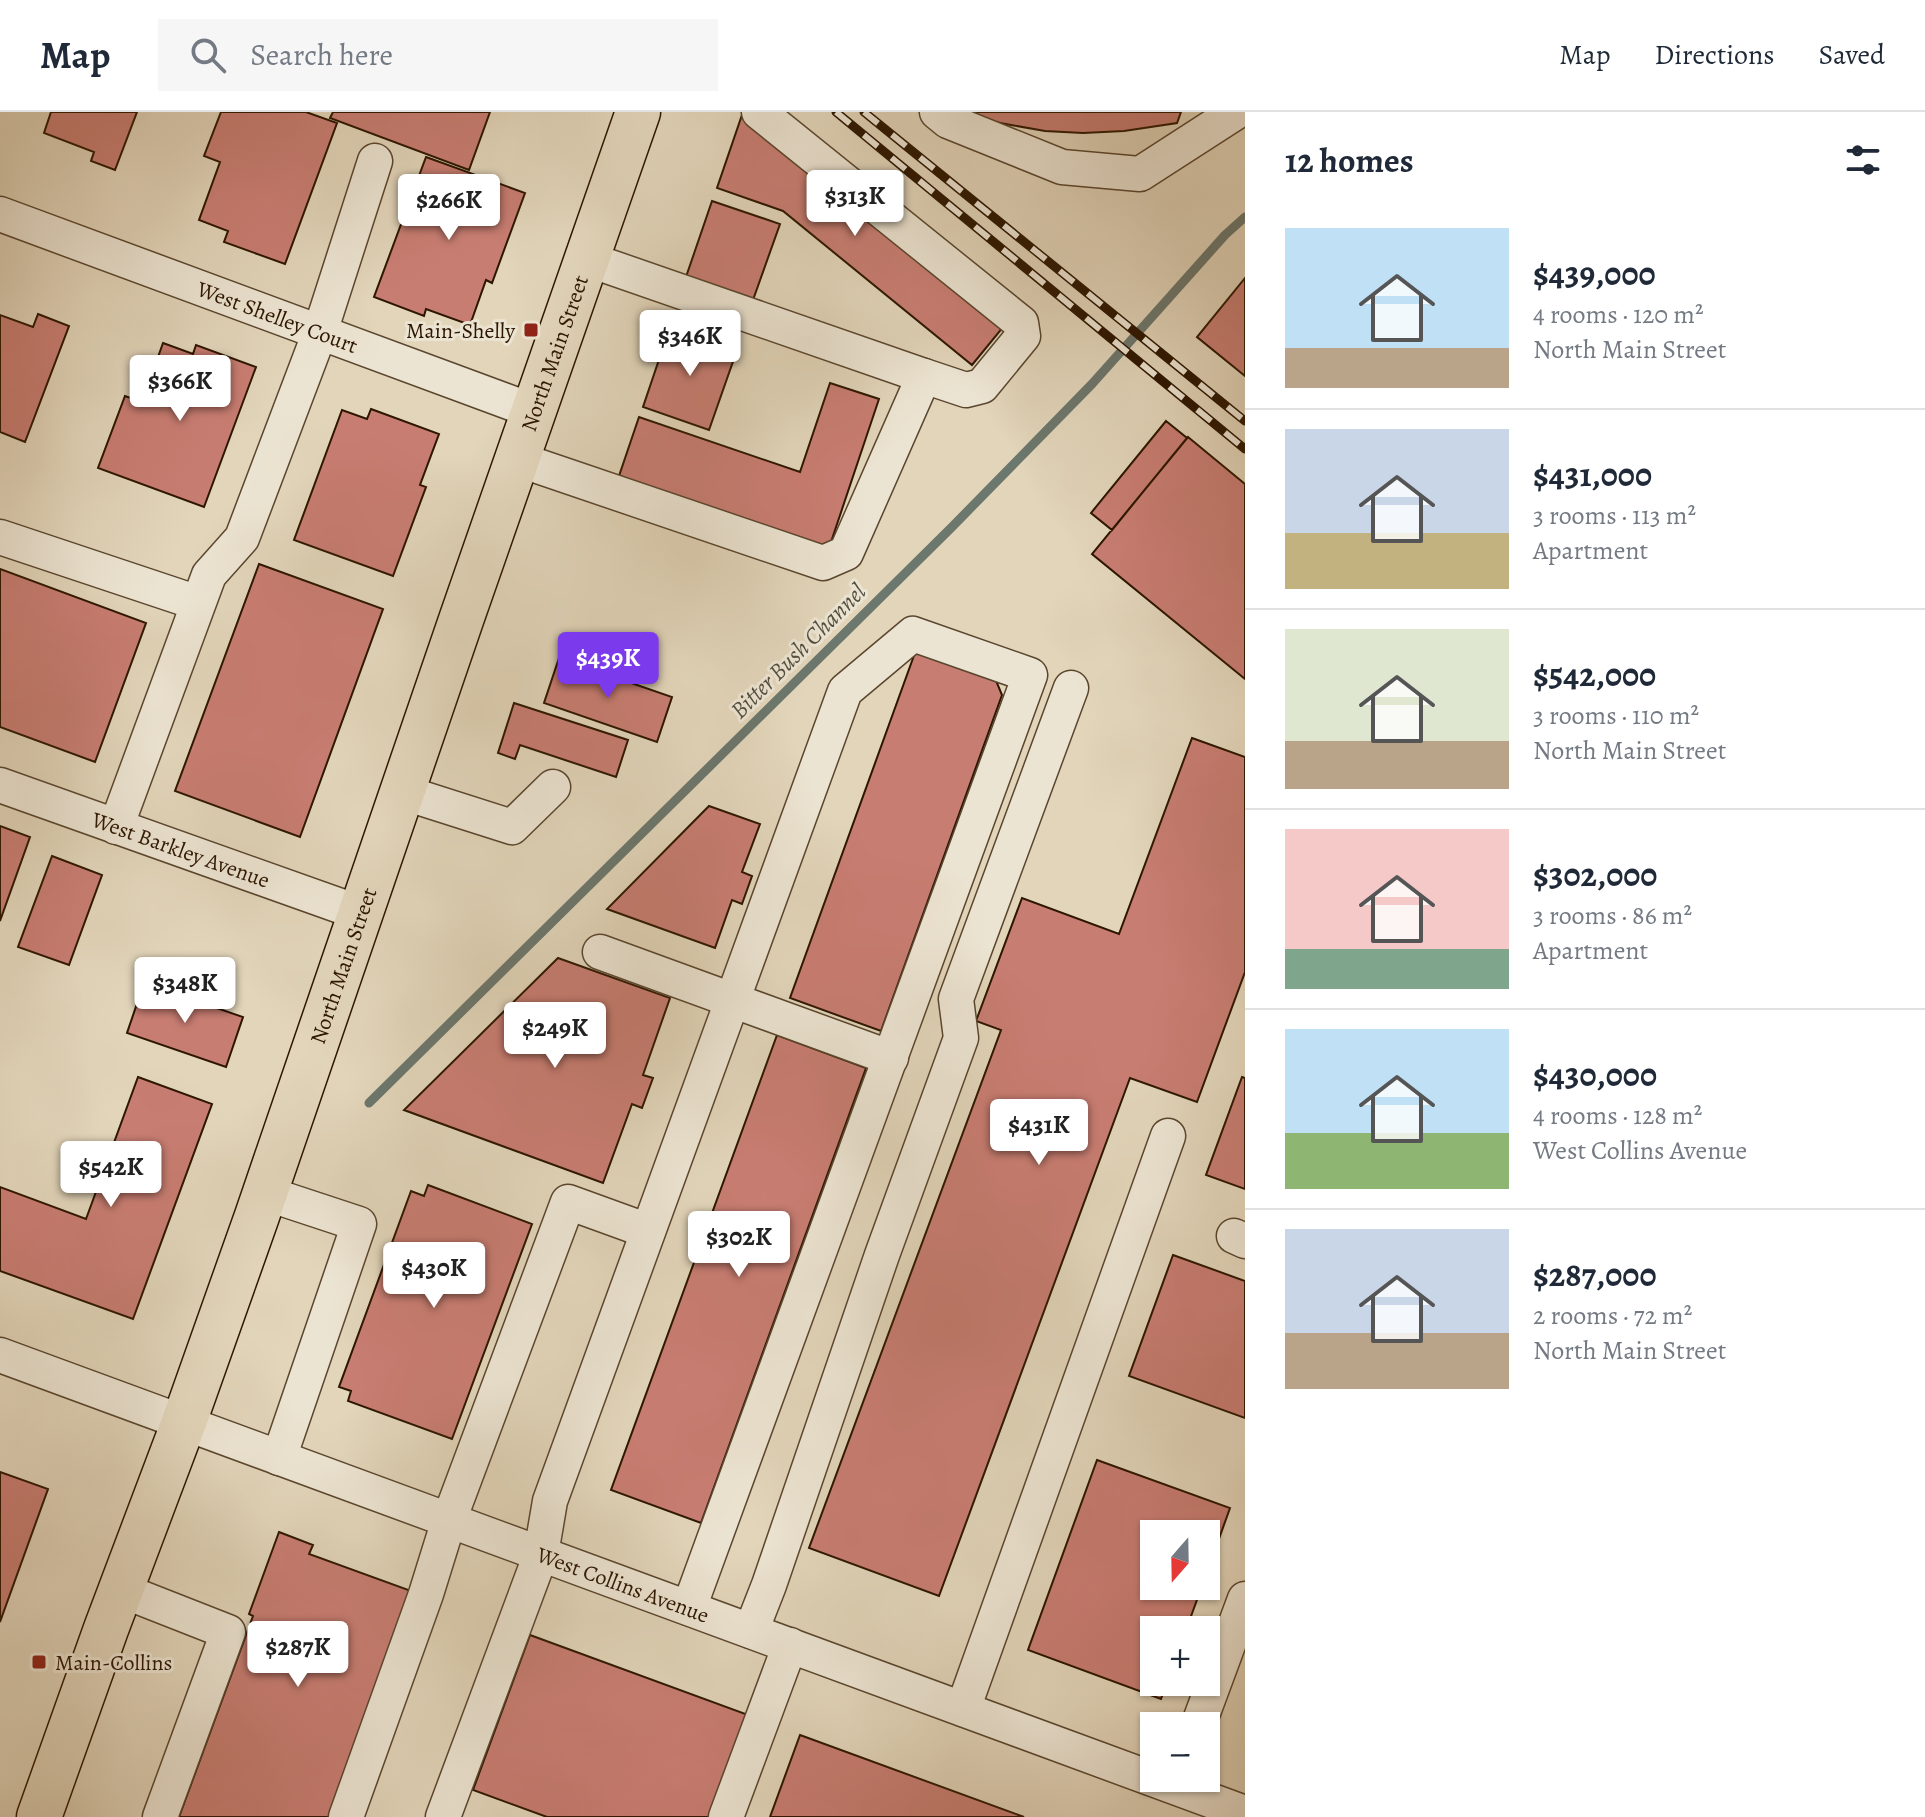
<!DOCTYPE html>
<meta charset="utf-8">
<style>
body{margin:0;font-family:Alegreya,serif;background:#f6f6f7;color:#1f2937;height:100vh;display:flex;flex-direction:column;font-size:30px;white-space:nowrap}
*{box-sizing:border-box;margin:0}
p{font-size:26px;color:#747a83}
.icon{flex:none;width:44px;height:44px;fill:none;stroke:currentColor;stroke-width:2;stroke-linecap:round;stroke-linejoin:round}
.map{position:relative;flex:1;overflow:hidden}
.sheet{display:flex;flex-direction:column;background:#fff;width:680px}
.sheet>*{flex:none}
.needle{width:52px;rotate:200deg}
.tools{position:absolute;left:1140px;top:1408px;display:grid;gap:16px}
.tools a{display:grid;place-items:center;width:80px;height:80px;border-radius:0px;background:#fff;box-shadow:0 2px 6px #0004;font-size:40px}
.price{position:absolute;translate:-50% -68px;padding:0 18px;border-radius:8px;background:#fff;color:#222;font-size:26px;line-height:52px;filter:drop-shadow(0 2px 4px #0008)}
.price::after{content:'';position:absolute;left:50%;top:48px;width:24px;height:18px;margin-left:-12px;background:inherit;clip-path:polygon(0 0,100% 0,50% 100%)}
.price.active{background:#7c3aed;color:#fff}
ul{padding:0;list-style:none}
li{display:flex;align-items:center;gap:24px;height:200px;padding:0 40px}
li+li{border-top:2px solid #e0e1e3}
li span{display:grid;place-items:center;flex:none;width:224px;height:160px;border-radius:0px;color:#555}
li>.icon{margin-inline-start:auto}
span .icon{width:96px;height:96px;fill:#fffc;stroke-width:1}
li b{font-size:34px}
h2{display:flex;justify-content:space-between;align-items:center;height:96px;padding:0 40px;font-size:34px}
header{display:flex;align-items:center;gap:48px;box-sizing:border-box;height:112px;padding:0 40px;background:#fff;border-bottom:2px solid #e0e1e3}
header strong{font-size:38px}
nav{display:flex;gap:44px;margin-inline-start:auto;font-size:28px}
.search{width:560px;height:72px;background:#f6f6f7;display:flex;align-items:center;gap:20px;box-sizing:border-box;padding:0 28px;border-radius:0px;color:#747a83;font-size:30px}
main{display:flex;flex:1;min-height:0}
.map>svg:first-child{display:block}
</style>
<header>
<strong>Map</strong>
<div class="search"><svg class="icon" aria-label="search" viewBox="0 0 24 24"><circle cx="10" cy="10" r="6"/><path d="M15 15l6 6"/></svg>Search here</div>
<nav><a>Map</a><a>Directions</a><a>Saved</a></nav>
</header>
<main>
<div class="map">
<svg width="1245" height="1705" viewBox="0 0 1245 1705">
<rect width="100%" height="100%" fill="#e2d5ba"/>
<filter id="stains"><feTurbulence type="fractalNoise" baseFrequency=".0025" numOctaves="4"/><feColorMatrix values="0 0 0 0 .2 0 0 0 0 .09 0 0 0 0 .02 0 0 0 .5 -.17"/></filter>
<radialGradient id="worn" r=".72"><stop offset=".6" stop-color="#630" stop-opacity="0"/><stop offset="1" stop-color="#630" stop-opacity=".3"/></radialGradient>
<g fill="none" stroke-linecap="round" stroke-linejoin="round">
<path stroke="#6c776d" stroke-width="9" d="M 369,991 L 951,416 L 1092,272 L 1225,123 L 1245,105"/>
</g>
<path fill="#c87d72" stroke="#2d1600" stroke-width="2" d="M 51,0 L 137,0 L 115,58 L 91,49 L 94,40 L 44,21 Z
M 221,0 L 306,0 L 337,11 L 285,152 L 224,130 L 228,119 L 199,108 L 220,50 L 204,44 Z
M 333,0 L 490,0 L 469,58 L 330,6 Z
M 743,0 L 1004,214 L 972,253 L 783,99 L 717,76 Z
M 962,0 L 1181,0 L 1177,11 L 1124,19 L 1083,21 L 1045,19 L 1011,13 L 979,7 Z
M 426,45 L 525,81 L 492,171 L 486,168 L 470,213 L 426,197 L 424,204 L 374,185 Z
M 712,89 L 780,112 L 753,188 L 686,165 Z
M 1245,166 L 1245,264 L 1197,225 Z
M 38,202 L 69,214 L 25,330 L 0,320 L 0,203 L 33,215 Z
M 670,215 L 737,238 L 709,318 L 643,295 Z
M 163,231 L 193,242 L 196,233 L 256,255 L 204,395 L 98,356 L 125,284 L 142,290 Z
M 830,271 L 879,287 L 828,439 L 618,367 L 639,305 L 800,360 Z
M 371,297 L 439,322 L 420,373 L 426,375 L 393,464 L 294,428 L 342,298 L 367,307 Z
M 1166,309 L 1187,326 L 1112,418 L 1091,401 Z
M 1188,325 L 1245,372 L 1245,567 L 1092,442 Z
M 259,452 L 383,497 L 300,725 L 175,679 Z
M 0,457 L 146,511 L 95,650 L 0,615 Z
M 916,538 L 995,566 L 1002,583 L 881,919 L 790,886 Z
M 559,546 L 672,585 L 657,630 L 544,591 Z
M 514,591 L 628,628 L 616,665 L 520,633 L 515,647 L 498,641 Z
M 1192,626 L 1245,645 L 1245,860 L 1197,990 L 1130,966 L 939,1484 L 809,1436 L 1001,918 L 976,909 L 1022,786 L 1119,822 Z
M 709,694 L 760,712 L 742,760 L 752,764 L 742,792 L 732,788 L 715,836 L 607,797 Z
M 0,714 L 30,725 L 0,809 Z
M 52,744 L 102,763 L 69,853 L 18,835 Z
M 558,846 L 670,886 L 643,963 L 653,966 L 642,996 L 632,992 L 603,1071 L 404,998 Z
M 144,871 L 243,905 L 226,955 L 127,921 Z
M 777,923 L 866,956 L 701,1411 L 611,1378 Z
M 138,965 L 212,992 L 133,1207 L 0,1159 L 0,1075 L 86,1107 Z
M 1242,965 L 1245,966 L 1245,1077 L 1206,1063 Z
M 428,1073 L 532,1112 L 452,1327 L 348,1289 L 351,1279 L 339,1275 L 411,1079 L 424,1084 Z
M 1173,1143 L 1245,1169 L 1245,1306 L 1129,1264 Z
M 1097,1348 L 1230,1396 L 1206,1463 L 1206,1422 L 1154,1422 L 1154,1474 L 1202,1474 L 1186,1518 L 1154,1518 L 1154,1570 L 1167,1570 L 1161,1587 L 1028,1538 Z
M 0,1360 L 48,1377 L 0,1510 Z
M 279,1420 L 313,1433 L 309,1442 L 414,1480 L 331,1705 L 179,1705 L 253,1504 L 249,1502 Z
M 530,1523 L 751,1604 L 715,1705 L 547,1705 L 473,1678 Z
M 800,1623 L 1024,1705 L 770,1705 Z"/>
<g fill="none" stroke-linecap="round" stroke-linejoin="round">
<g stroke="#5a462e" stroke-width="37">
<g id="minor">
<path d="M 759,0 L 1021,211 L 1023,224 L 982,274 L 966,278 L 924,264"/>
<path d="M 937,0 L 948,9 L 1062,55 L 1140,62 L 1236,0"/>
<path id="s1" d="M 0,102 L 533,299"/>
<path d="M 517,347 L 823,451 L 846,441 L 924,264 L 587,147"/>
<path d="M 0,425 L 198,491"/>
<path id="s2" d="M 0,673 L 360,801"/>
<path d="M 402,680 L 512,715 L 553,675"/>
<path d="M 116,715 L 209,463 L 242,426 L 320,220 L 375,49"/>
<path d="M 600,840 L 891,946"/>
<path d="M 265,1081 L 359,1112 L 279,1346"/>
<path d="M 1234,1124 L 1245,1129"/>
<path id="s3" d="M 0,1243 L 1245,1701"/>
<path d="M 121,1478 L 228,1520 L 160,1705"/>
<path d="M 751,1519 L 769,1473 L 882,1143 L 961,926 L 956,887 L 1071,576"/>
<path d="M 963,1597 L 1168,1024"/>
<path d="M 1198,1614 L 1245,1487"/>
<path d="M 346,1705 L 426,1482 L 449,1408 L 568,1090 L 648,1119"/>
<path d="M 443,1705 L 541,1442 L 550,1389 L 845,579 L 913,522 L 1030,563 L 689,1496"/>
<path d="M 726,1705 L 790,1533"/>
</g>
</g>
<g stroke="#2d1600" stroke-width="47">
<g id="major">
<path id="s4" d="M 39,1705 L 106,1517 L 184,1310 L 257,1104 L 461,508 L 638,0"/>
</g>
</g>
<use href="#minor" stroke="#ece4d2" stroke-width="34"/>
<use href="#major" stroke="#e2d5ba" stroke-width="44"/>
<g stroke="#2d1600" stroke-width="9">
<path id="rail" d="M 836,0 L 1245,337
M 864,0 L 1245,309"/>
</g>
<use href="#rail" stroke="#ece4d2" stroke-width="6" stroke-dasharray="18" stroke-linecap="butt"/>
</g>
<g fill="#8f2418" stroke="#ece4d2" stroke-width="3">
<rect x="523" y="210" width="16" height="16" rx="4"/>
<rect x="31" y="1542" width="16" height="16" rx="4"/>
</g>
<g text-anchor="middle" stroke-width="6" stroke-linejoin="round" paint-order="stroke">
<g font-size="22" fill="#2d1600" stroke="#ece4d2">
<text dy="8" stroke="none"><textPath href="#s1" startOffset="296">West Shelley Court</textPath></text>
<text dy="8" stroke="none"><textPath href="#s4" startOffset="1552">North Main Street</textPath></text>
<text dy="8" stroke="none"><textPath href="#s2" startOffset="192">West Barkley Avenue</textPath></text>
<text dy="8" stroke="none"><textPath href="#s4" startOffset="904">North Main Street</textPath></text>
<text dy="8" stroke="none"><textPath href="#s3" startOffset="664">West Collins Avenue</textPath></text>
</g>
<g font-size="22" fill="#2d1600" stroke="#ece4d2" text-anchor="end">
<text x="515" y="226">Main-Shelly</text>
<text x="55" y="1558" text-anchor="start">Main-Collins</text>
</g>
<g font-size="24" font-style="italic" fill="#524f40" stroke="#ece4d2">
<text transform="translate(798 539) rotate(-45)" y="8">Bitter Bush Channel</text>
</g>
</g>
<rect width="100%" height="100%" filter="url(#stains)"/>
<rect width="100%" height="100%" fill="url(#worn)"/>
</svg>
<div class="tools">
<a><svg class="needle" viewBox="-14 -14 28 28"><path d="M0-13l5 13h-10z" fill="#e53935"/><path d="M0 13l5-13h-10z" fill="#747a83"/></svg></a>
<a>+</a>
<a>−</a>
</div>
<b class="price" style="left:855px;top:126px">$313K</b>
<b class="price" style="left:449px;top:130px">$266K</b>
<b class="price" style="left:690px;top:266px">$346K</b>
<b class="price" style="left:180px;top:311px">$366K</b>
<b class="price active" style="left:608px;top:588px">$439K</b>
<b class="price" style="left:185px;top:913px">$348K</b>
<b class="price" style="left:555px;top:958px">$249K</b>
<b class="price" style="left:1039px;top:1055px">$431K</b>
<b class="price" style="left:111px;top:1097px">$542K</b>
<b class="price" style="left:739px;top:1167px">$302K</b>
<b class="price" style="left:434px;top:1198px">$430K</b>
<b class="price" style="left:298px;top:1577px">$287K</b>
</div>
<section class="sheet">
<h2>12 homes<svg class="icon" aria-label="filters" viewBox="0 0 24 24"><path d="M4 7h16M4 17h16"/><circle cx="9" cy="7" r="2"/><circle cx="15" cy="17" r="2"/></svg></h2>
<ul>
<li><span style="background:linear-gradient(#bfe0f5 75%,#b9a48a 0)"><svg class="icon" aria-label="home" viewBox="0 0 24 24"><path d="M3 11l9-7 9 7M6 9v11h12V9"/></svg></span><div><b>$439,000</b><p>4 rooms · 120 m²</p><p>North Main Street</p></div></li>
<li><span style="background:linear-gradient(#c9d6e8 65%,#c2b280 0)"><svg class="icon" aria-label="home" viewBox="0 0 24 24"><path d="M3 11l9-7 9 7M6 9v11h12V9"/></svg></span><div><b>$431,000</b><p>3 rooms · 113 m²</p><p>Apartment</p></div></li>
<li><span style="background:linear-gradient(#dfe7d0 70%,#b9a48a 0)"><svg class="icon" aria-label="home" viewBox="0 0 24 24"><path d="M3 11l9-7 9 7M6 9v11h12V9"/></svg></span><div><b>$542,000</b><p>3 rooms · 110 m²</p><p>North Main Street</p></div></li>
<li><span style="background:linear-gradient(#f6c9c9 75%,#7fa58c 0)"><svg class="icon" aria-label="home" viewBox="0 0 24 24"><path d="M3 11l9-7 9 7M6 9v11h12V9"/></svg></span><div><b>$302,000</b><p>3 rooms · 86 m²</p><p>Apartment</p></div></li>
<li><span style="background:linear-gradient(#bfe0f5 65%,#8fb573 0)"><svg class="icon" aria-label="home" viewBox="0 0 24 24"><path d="M3 11l9-7 9 7M6 9v11h12V9"/></svg></span><div><b>$430,000</b><p>4 rooms · 128 m²</p><p>West Collins Avenue</p></div></li>
<li><span style="background:linear-gradient(#c9d6e8 65%,#b9a48a 0)"><svg class="icon" aria-label="home" viewBox="0 0 24 24"><path d="M3 11l9-7 9 7M6 9v11h12V9"/></svg></span><div><b>$287,000</b><p>2 rooms · 72 m²</p><p>North Main Street</p></div></li>
</ul>
</section>
</main>
